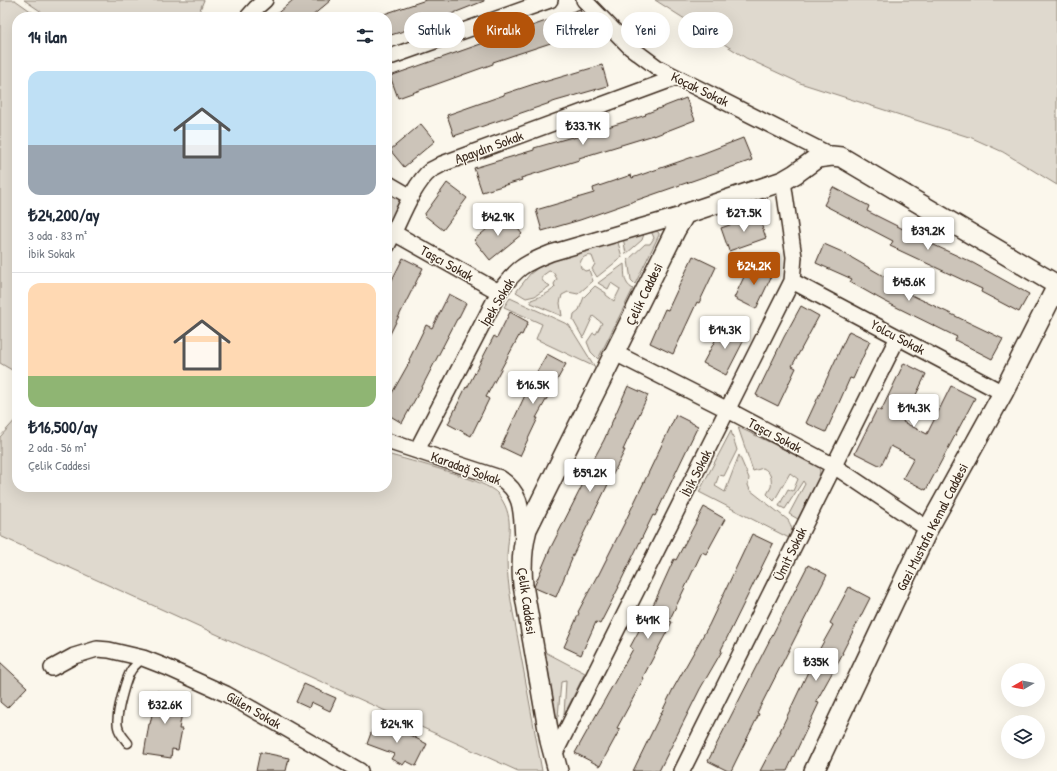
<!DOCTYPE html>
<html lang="tr">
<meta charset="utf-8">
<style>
body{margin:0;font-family:"Patrick Hand",sans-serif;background:#f2f2f3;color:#1f2937;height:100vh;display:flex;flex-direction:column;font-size:15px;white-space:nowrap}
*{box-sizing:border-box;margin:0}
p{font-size:13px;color:#747a83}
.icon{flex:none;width:22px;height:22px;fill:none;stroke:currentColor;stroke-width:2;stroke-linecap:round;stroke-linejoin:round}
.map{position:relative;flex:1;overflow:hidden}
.drawer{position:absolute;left:12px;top:12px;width:380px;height:480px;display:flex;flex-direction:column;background:#fff;border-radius:16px;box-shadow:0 4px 16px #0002}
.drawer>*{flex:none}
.top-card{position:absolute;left:404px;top:12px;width:380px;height:36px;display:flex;gap:8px}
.needle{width:26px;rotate:260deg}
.buttons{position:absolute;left:1001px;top:663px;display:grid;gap:8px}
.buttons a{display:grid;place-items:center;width:44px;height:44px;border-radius:50%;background:#fff;box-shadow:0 4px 16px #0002;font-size:20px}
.price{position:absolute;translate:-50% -34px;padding:0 9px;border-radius:4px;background:#fff;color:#222;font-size:13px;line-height:26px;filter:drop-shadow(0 1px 2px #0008)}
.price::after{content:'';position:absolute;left:50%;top:24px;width:12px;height:9px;margin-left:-6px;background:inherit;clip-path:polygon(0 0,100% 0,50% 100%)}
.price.on{background:#b45309;color:#fff}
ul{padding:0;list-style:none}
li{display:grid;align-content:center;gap:8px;height:212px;padding:0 16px}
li+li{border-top:1px solid #e0e1e3}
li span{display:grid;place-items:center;height:124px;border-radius:12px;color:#555}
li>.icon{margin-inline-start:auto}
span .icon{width:72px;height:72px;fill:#fffc;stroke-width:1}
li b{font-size:17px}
h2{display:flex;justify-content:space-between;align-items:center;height:48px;padding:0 16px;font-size:17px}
.pill{padding:0 14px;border-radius:18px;background:#fff;box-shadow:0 4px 16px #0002;font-size:14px;line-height:36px}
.pill.on{background:#b45309;color:#fff}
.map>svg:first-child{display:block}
</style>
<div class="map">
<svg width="1057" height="771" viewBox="0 0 1057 771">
<rect width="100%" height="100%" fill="#fbf7ec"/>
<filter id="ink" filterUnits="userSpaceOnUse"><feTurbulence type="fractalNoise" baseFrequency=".025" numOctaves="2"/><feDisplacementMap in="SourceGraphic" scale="8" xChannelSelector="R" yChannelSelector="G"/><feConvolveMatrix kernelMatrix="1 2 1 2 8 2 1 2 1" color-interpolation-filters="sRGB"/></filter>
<g filter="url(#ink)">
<path fill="#dfd9ce" stroke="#8d8276" d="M 0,0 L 15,0 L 39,17 L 17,17 L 17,373 L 0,363 Z
M 24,0 L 204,0 L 197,17 L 49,17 Z
M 655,0 L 1057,0 L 1057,185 L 1003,152 L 972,138 L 800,83 L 746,58 Z
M 387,191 L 398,198 L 400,204 L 389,224 L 387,223 Z
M 654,229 L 659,233 L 659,235 L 635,284 L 631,280 L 628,260 L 645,244 L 650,244 L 654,238 L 652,233 L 648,232 L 644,234 L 642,240 L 626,254 L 623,237 Z
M 617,239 L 622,257 L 597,277 L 592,269 L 595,264 L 592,256 C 585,254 578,260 581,268 L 585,271 L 589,270 L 593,281 L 578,294 L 568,292 L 562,295 L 560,303 L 562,316 L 531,303 L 531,300 C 539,297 549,294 555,287 L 554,284 L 557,279 L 553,272 L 549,271 L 542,276 C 541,281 545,284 549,285 L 550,286 L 535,296 L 526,298 L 516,292 L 530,274 L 543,264 Z
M 624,264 C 625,275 623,283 633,289 L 598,359 L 591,352 L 587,342 L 593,333 L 596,334 L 602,323 L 593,316 L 583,338 L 573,320 L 574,314 L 579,310 L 584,297 L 595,286 L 606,293 L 606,295 L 614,301 L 620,289 L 611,283 L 608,289 L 598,283 Z
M 510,298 L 569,325 L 595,367 L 536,339 L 542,324 L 504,307 Z
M 17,418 L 17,487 L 387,487 L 387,454 C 407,460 488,480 498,494 C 515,516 508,533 507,558 C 507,587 514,616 519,645 C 527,687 534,729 542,771 L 518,771 L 0,536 L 0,437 Z
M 738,427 L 817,465 L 820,471 L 819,477 L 798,519 L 789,514 L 805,484 L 803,481 L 785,509 L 779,506 L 788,489 L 793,491 L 798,479 L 790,473 L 774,501 L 767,494 L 771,487 C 772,479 771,472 763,468 L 753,471 Z
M 731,431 L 737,450 L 724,476 L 719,475 L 715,486 L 725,492 L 739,455 L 749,478 L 748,485 L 750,490 L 788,520 C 792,527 793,530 789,538 L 699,492 Z
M 545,652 L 585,673 L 564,715 L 566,681 L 561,682 L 558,717 L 556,717 Z"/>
<path fill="#ccc4b9" stroke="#3b2a1e" d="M 293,0 L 331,0 L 311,17 L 273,17 Z
M 426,0 L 484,0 L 484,1 L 426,24 L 391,35 L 387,23 L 387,17 L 385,17 L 384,14 Z
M 580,9 L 587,31 L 493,62 L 493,64 L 398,98 L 390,76 Z
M 602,65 L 608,86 L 556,101 L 454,136 L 447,115 L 504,95 L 504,94 L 543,81 L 544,82 Z
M 686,98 L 695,120 L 654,136 L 654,135 L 579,158 L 579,160 L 521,178 L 522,180 L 482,192 L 474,168 L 534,150 L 534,148 L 572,137 L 573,138 L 646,115 L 645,114 Z
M 421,124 L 435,141 L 404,167 L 390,150 Z
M 743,138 L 752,160 L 580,220 L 542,231 L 536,210 L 594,193 L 593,188 L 631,175 L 632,178 L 704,153 Z
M 447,183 L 467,198 L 443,230 L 424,215 Z
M 833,187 L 869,206 L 867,211 L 903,229 L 905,222 L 925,232 L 921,239 L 973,263 L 1029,294 L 1019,312 L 981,292 L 982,289 L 890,246 L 893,241 L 824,205 Z
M 506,213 L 522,234 L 490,260 L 474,240 Z
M 758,215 L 766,238 L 729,251 L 721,228 Z
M 824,244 L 840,251 L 899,285 L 897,288 L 1003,339 L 992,359 L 955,340 L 957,337 L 884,301 L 850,282 L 852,279 L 816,263 Z
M 693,256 L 716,267 L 699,303 L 697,302 L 673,354 L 650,343 L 665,309 L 668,310 Z
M 403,258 L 423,268 L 387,340 L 387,290 Z
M 751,262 L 773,273 L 756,309 L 734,298 Z
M 449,294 L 466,303 L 458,319 L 457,319 L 423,385 L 402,423 L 387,414 L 387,402 L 410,361 L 409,360 L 426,325 L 432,328 Z
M 801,306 L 819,316 L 792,366 L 796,368 L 778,406 L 756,395 L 784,337 Z
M 510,312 L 528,322 L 522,335 L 520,334 L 486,397 L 489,399 L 471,436 L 448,424 L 466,387 L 467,388 L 494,336 L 497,338 Z
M 724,324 L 746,336 L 726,375 L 703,363 Z
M 849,331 L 870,341 L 853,379 L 850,378 L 826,432 L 806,423 Z
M 547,354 L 566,364 L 536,418 L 538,418 L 520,456 L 501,447 L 527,391 L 526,391 Z
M 904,363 L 926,374 L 903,422 L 927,434 L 951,386 L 975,398 L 926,490 L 903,478 L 914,458 L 891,446 L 881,466 L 855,453 L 877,409 L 881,411 Z
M 628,386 L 648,395 L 623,450 L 625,450 L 571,559 L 572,559 L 556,597 L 535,588 L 534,587 L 550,549 L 585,480 L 583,479 L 604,440 Z
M 676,415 L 698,426 L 655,516 L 653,515 L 618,587 L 619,587 L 600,624 L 596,622 L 581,655 L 564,647 L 579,613 L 578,612 L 597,576 L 598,576 L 625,522 Z
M 704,507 L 725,519 L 706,554 L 702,552 L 669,621 L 672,622 L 643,677 L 644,678 L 617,728 L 620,729 L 600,766 L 575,753 L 633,649 L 630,647 L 655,601 L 674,559 L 676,560 Z
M 752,534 L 773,544 L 721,650 L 722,651 L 700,689 L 659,771 L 633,771 L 673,689 L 709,625 Z
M 808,565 L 827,575 L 757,713 L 759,714 L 731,771 L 728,771 L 708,761 Z
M 849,587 L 870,598 L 842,653 L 843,653 L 816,702 L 819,703 L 793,758 L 787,771 L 760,771 L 781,731 L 780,731 L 814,659 L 833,625 L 830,623 Z
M 0,662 L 27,687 L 7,708 L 0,702 Z
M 304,684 L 336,698 L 330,711 L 311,702 L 309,708 L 296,702 Z
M 157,691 L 185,697 L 179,729 L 182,729 L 178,750 L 172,749 L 171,758 L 144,754 L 149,724 L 150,724 Z
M 375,722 L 404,733 L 404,732 L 427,744 L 416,766 L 406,761 L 403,765 L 391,759 L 394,754 L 367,744 Z
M 260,752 L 289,758 L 286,771 L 256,771 Z"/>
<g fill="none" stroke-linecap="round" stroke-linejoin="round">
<g stroke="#3b2a1e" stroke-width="11">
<path id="service" d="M 128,743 C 124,738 119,733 118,727 C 115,717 126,677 132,669 C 135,665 139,662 143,658"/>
</g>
<g stroke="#3b2a1e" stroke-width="18">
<path id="minor" d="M 584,0 L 630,47 L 658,68 L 832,156
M 248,17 L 256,8 L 265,0
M 387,58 L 550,0
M 387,183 L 411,197
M 394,233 L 499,292
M 387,246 C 399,224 412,185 431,170 C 435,168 439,166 442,164 L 675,78
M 792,281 L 1003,393
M 615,353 L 728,410 L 834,466 L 928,529
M 387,441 L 500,478 C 524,494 521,513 523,539
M 417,450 L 499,292 C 517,268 523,264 551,253 L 685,214
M 52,668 L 74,656 L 97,649 L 109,650 L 143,658 L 166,667 L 226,694 L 360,771
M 554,755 L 792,281 L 794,257 L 783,181
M 682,771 L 898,337"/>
</g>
<g stroke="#3b2a1e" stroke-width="22">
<path id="tertiary" d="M 558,771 L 550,741 L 523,585 C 521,565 522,548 527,529 L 675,231 L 685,214 L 783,181 L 795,174 L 817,158 L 832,156 L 841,157 L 1057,285
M 814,771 L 928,529 L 1003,393 L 1057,286"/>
</g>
<use href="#service" stroke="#fbf7ec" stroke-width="8"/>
<use href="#minor" stroke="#fbf7ec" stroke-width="15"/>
<use href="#tertiary" stroke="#fbf7ec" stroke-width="19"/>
</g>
</g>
<g text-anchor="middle" stroke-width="3" stroke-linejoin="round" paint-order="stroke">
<g font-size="14" fill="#3b2a1e" stroke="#fbf7ec">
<text transform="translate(700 89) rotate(26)" y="5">Koçak Sokak</text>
<text transform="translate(489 147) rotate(-20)" y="5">Apaydın Sokak</text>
<text transform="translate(447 263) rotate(29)" y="5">Taşcı Sokak</text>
<text transform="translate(644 294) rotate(-64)" y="5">Çelik Caddesi</text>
<text transform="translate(497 302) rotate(-59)" y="5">İpek Sokak</text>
<text transform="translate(898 337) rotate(28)" y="5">Yolcu Sokak</text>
<text transform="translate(775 435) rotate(28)" y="5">Taşcı Sokak</text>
<text transform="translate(466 468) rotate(20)" y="5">Karadağ Sokak</text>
<text transform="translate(696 473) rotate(-63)" y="5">İbik Sokak</text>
<text transform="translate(932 527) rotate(-63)" y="5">Gazi Mustafa Kemal Caddesi</text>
<text transform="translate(790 554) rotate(-64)" y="5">Ümit Sokak</text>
<text transform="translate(527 601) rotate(82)" y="5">Çelik Caddesi</text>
<text transform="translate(254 710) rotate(30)" y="5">Gülen Sokak</text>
</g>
</g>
</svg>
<div class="buttons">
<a><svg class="needle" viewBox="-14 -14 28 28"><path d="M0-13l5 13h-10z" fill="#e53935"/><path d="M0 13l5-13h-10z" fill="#747a83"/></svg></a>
<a><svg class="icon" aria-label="layers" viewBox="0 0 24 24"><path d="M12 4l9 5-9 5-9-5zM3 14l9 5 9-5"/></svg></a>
</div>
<b class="price" style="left:583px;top:146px">₺33.7K</b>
<b class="price" style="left:744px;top:233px">₺27.5K</b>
<b class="price" style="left:498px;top:237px">₺42.9K</b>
<b class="price" style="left:928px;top:251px">₺39.2K</b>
<b class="price on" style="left:754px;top:286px">₺24.2K</b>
<b class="price" style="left:909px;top:302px">₺45.6K</b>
<b class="price" style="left:725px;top:350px">₺14.3K</b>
<b class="price" style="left:533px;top:405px">₺16.5K</b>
<b class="price" style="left:914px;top:428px">₺14.3K</b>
<b class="price" style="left:590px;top:493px">₺59.2K</b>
<b class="price" style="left:648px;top:640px">₺41K</b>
<b class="price" style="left:816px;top:682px">₺35K</b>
<b class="price" style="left:165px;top:725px">₺32.6K</b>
<b class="price" style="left:397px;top:744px">₺24.9K</b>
<div class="top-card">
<a class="pill">Satılık</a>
<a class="pill on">Kiralık</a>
<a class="pill">Filtreler</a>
<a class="pill">Yeni</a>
<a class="pill">Daire</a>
</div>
<section class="drawer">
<h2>14 ilan<svg class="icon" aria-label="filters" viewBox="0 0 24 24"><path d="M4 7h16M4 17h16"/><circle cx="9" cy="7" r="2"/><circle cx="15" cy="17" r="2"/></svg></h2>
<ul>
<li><span style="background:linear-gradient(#bfe0f5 60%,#9aa5b1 0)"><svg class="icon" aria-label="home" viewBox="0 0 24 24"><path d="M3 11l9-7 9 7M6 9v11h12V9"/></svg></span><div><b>₺24,200/ay</b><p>3 oda · 83 m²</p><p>İbik Sokak</p></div></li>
<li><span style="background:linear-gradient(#ffd9b3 75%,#8fb573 0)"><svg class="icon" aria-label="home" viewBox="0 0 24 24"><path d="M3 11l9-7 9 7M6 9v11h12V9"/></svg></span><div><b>₺16,500/ay</b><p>2 oda · 56 m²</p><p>Çelik Caddesi</p></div></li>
</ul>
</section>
</div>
